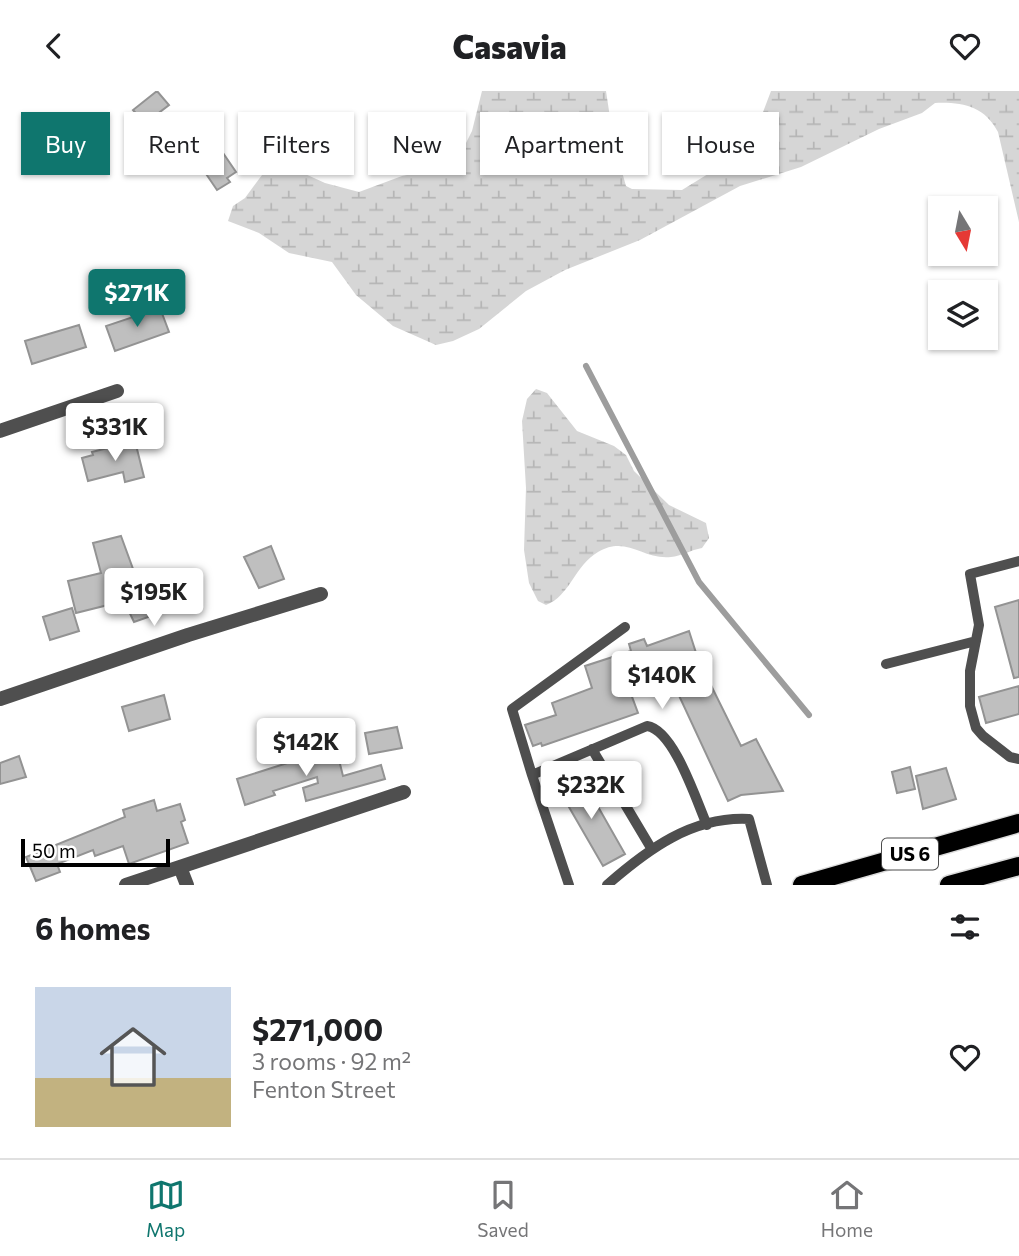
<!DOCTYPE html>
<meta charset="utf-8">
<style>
body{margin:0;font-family:Commissioner,sans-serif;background:#f2f2f2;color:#202124;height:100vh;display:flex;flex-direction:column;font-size:26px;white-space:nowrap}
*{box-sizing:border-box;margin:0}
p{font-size:23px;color:#757577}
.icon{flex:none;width:38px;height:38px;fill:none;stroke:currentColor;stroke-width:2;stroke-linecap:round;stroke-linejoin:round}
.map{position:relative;height:794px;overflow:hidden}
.panel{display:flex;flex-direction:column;background:#fff;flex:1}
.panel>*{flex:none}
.hud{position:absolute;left:21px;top:21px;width:978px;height:63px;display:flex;gap:14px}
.needle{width:46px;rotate:170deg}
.buttons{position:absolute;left:928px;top:105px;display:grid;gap:14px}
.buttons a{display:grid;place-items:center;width:70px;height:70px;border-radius:0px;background:#fff;box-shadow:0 2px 5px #0004;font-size:35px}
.scale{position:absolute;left:21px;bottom:18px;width:149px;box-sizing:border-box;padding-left:7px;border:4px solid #000;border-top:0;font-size:19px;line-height:24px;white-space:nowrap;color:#000;-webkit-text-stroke:5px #fff;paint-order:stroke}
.price{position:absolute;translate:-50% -60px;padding:0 16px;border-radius:7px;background:#fff;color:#222;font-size:23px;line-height:46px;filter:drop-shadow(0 2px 4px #0008)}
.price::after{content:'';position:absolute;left:50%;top:42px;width:21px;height:16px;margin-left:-10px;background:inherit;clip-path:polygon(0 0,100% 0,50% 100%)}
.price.selected{background:#0f766e;color:#fff}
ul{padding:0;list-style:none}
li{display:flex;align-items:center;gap:21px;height:175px;padding:0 35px}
li span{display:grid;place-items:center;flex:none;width:196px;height:140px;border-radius:0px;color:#555}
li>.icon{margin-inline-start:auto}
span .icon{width:84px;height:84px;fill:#fffc;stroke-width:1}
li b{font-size:30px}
h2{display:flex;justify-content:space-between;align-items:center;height:84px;padding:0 35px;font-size:30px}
.pill{padding:0 24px;border-radius:0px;background:#fff;box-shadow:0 2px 5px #0004;font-size:24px;line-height:63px}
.pill.selected{background:#0f766e;color:#fff}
header{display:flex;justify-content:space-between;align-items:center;height:91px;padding:0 35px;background:#fff;font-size:32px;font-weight:800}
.menu{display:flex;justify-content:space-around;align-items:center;height:98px;border-top:2px solid #e0e0e0;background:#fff;font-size:19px;color:#757577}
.menu a{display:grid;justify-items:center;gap:4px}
.menu .selected{color:#0f766e}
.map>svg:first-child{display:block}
</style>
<header><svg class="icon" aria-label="back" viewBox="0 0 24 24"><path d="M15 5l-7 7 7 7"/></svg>Casavia<svg class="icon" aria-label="heart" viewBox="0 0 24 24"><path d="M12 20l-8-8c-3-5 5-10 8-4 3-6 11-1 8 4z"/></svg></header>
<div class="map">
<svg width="1019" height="794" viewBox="0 0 1019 794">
<defs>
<pattern id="wetland-marsh" width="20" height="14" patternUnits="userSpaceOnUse" patternTransform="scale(1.75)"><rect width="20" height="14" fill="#d6d6d6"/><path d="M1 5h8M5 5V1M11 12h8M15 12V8" fill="none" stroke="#b6b6b6"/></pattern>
</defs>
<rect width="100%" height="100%" fill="#fff"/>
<path fill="url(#wetland-marsh)" d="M 482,0 L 606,0 L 614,53 L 626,95 L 632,98 L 682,99 L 708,83 L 729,47 L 740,36 L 760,29 L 771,0 L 1019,0 L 1019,131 L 998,41 C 984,15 963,11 935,12 L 922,22 L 879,38 L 801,76 L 740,95 L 640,149 L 565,179 L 526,200 L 479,238 L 453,250 L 436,254 L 393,235 L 356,204 L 332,171 L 289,162 L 259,142 L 228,130 L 233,115 L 245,107 L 262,84 L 274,79 L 303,82 L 325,92 L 359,101 L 402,85 L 450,75 L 458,68 L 472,40 Z
M 536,298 L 547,302 L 577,340 L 614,355 L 626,364 L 634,380 L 669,414 L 706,432 L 709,447 L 702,457 C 691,459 681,465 671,466 C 642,469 627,444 598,461 C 575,474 570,505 546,514 L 538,510 L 529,492 L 524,459 L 526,397 L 522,330 L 527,308 Z"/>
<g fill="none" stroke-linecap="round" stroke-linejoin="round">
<path stroke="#9d9d9d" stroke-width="6" d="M 586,275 L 699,491 L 809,624"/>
</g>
<path fill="#bfbfbf" stroke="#939393" stroke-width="2" d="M 157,0 L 169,14 L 160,21 L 164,26 L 150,38 L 133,19 Z
M 221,59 L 236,81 L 227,87 L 230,91 L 217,99 L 200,74 Z
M 160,217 L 169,241 L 115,260 L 106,235 Z
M 79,234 L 86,256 L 32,273 L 25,250 Z
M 135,350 L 144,386 L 125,391 L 123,381 L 88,390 L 82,367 L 93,364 L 92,361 Z
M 121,445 L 136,486 L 144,484 L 157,523 L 134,531 L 124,510 L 76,522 L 68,490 L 101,482 L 93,452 Z
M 271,455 L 284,488 L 259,497 L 244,466 Z
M 1019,509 L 1019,586 L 1014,587 L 995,516 Z
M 72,517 L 79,540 L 50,549 L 43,526 Z
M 689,540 L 698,568 L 741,655 L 756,648 L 783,700 L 741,704 L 728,710 L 669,583 L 635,595 L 637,601 L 631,603 L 638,622 L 542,655 L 541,652 L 533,655 L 525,634 L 556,624 L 552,612 L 592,597 L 585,575 L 631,560 L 629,553 L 644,548 L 647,555 Z
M 1019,595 L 1019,623 L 986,632 L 979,606 Z
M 164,604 L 170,628 L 129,640 L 122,616 Z
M 397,636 L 402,657 L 369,663 L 365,642 Z
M 322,661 L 323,665 L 337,661 L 343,685 L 381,674 L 385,688 L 306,710 L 303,697 L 318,692 L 317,686 L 273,700 L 275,704 L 245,714 L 237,688 Z
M 19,665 L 26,686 L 0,693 L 0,672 Z
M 910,676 L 915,698 L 897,702 L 892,681 Z
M 946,677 L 956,708 L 923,718 L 916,685 Z
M 580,684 L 625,763 L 603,775 L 558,697 Z
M 154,709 L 157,720 L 180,713 L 185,729 L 181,731 L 188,752 L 129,773 L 123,755 L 95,765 L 93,759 L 57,773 L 60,781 L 36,790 L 26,766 L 125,726 L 123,719 Z"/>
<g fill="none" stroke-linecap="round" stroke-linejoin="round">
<g stroke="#dbdbdb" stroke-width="21">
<path id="primary" d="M 802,794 L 1019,732
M 949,794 L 1019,775"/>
</g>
<path stroke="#4f4f4f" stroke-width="10" d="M 1019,470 L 970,483 L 979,534 L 970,580 L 970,615 L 976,637 L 983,645 L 1010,666 L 1019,668
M 886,573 L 976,550
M 592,658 L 651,757
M 532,684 L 512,618 L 625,536
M 569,794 L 532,684 L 647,635 C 674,639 696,709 707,734
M 607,794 C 647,759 692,725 749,728 L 767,794"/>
<path stroke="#4f4f4f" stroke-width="14" d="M 0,340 L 117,300
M 0,608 L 188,544 L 321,503
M 180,776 L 187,794
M 126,794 L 404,701"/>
<use href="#primary" stroke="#000" stroke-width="18"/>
</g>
<g text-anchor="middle" stroke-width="6" stroke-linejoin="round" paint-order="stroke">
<rect fill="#fff" stroke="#4c4c4c" stroke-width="2" x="882" y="747.5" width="56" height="31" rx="5"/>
<g font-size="19" font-weight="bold" fill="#000">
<text x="910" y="770">US 6</text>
</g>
</g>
</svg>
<div class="buttons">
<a><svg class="needle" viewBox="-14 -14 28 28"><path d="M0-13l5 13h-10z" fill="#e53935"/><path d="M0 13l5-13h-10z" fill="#757577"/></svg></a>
<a><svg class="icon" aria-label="layers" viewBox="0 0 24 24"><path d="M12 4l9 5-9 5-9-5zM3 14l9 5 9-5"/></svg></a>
</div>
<div class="scale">50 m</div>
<b class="price selected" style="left:137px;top:238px">$271K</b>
<b class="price" style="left:115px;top:372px">$331K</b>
<b class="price" style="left:154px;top:537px">$195K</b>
<b class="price" style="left:662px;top:620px">$140K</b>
<b class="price" style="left:306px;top:687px">$142K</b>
<b class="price" style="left:591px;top:730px">$232K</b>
<div class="hud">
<a class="pill selected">Buy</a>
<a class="pill">Rent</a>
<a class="pill">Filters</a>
<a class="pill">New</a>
<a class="pill">Apartment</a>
<a class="pill">House</a>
</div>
</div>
<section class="panel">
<h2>6 homes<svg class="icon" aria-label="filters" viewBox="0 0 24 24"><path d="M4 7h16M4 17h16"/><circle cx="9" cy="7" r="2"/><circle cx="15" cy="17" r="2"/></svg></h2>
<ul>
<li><span style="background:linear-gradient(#c9d6e8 65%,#c2b280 0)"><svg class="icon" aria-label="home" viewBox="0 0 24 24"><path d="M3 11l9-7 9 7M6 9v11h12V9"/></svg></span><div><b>$271,000</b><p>3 rooms · 92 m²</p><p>Fenton Street</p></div><svg class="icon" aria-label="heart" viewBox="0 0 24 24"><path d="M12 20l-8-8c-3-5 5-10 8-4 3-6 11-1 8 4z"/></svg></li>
</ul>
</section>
<nav class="menu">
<a class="selected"><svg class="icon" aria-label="map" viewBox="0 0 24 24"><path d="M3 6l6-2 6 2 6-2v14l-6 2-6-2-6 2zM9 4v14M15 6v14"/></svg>Map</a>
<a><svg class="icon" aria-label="saved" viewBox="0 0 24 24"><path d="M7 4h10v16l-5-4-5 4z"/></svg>Saved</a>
<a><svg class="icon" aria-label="home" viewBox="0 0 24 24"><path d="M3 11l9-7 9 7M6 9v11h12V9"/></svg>Home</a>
</nav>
